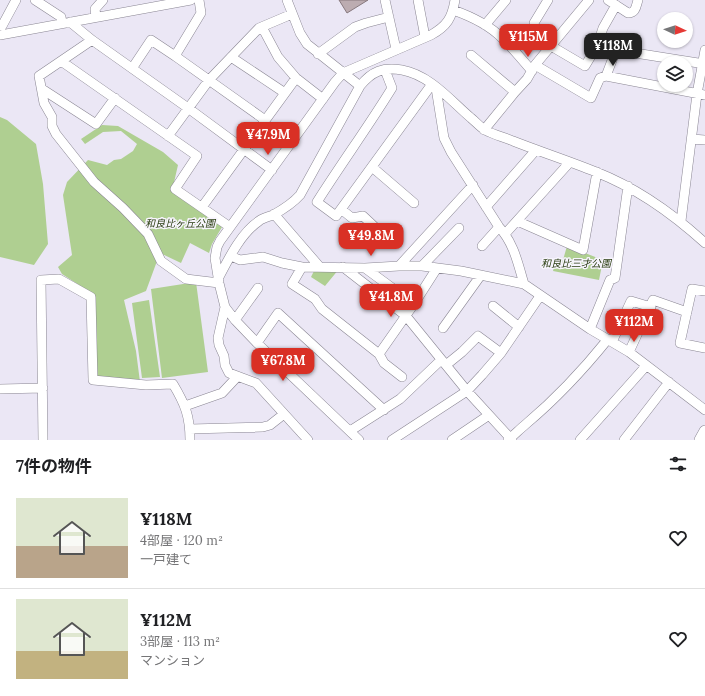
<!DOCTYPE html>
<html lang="ja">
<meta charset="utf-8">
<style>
body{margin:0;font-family:Lora,"Noto Sans JP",serif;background:#f2f2f2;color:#202124;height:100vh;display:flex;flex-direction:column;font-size:15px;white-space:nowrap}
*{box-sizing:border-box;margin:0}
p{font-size:13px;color:#757577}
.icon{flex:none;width:22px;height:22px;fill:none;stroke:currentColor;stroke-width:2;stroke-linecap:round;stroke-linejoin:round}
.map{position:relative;height:440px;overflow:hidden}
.panel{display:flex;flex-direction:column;background:#fff;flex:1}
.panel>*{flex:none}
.needle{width:26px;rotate:94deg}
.fabs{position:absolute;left:657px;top:12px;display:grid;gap:8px}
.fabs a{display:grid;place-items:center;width:36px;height:36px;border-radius:50%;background:#fff;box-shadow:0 1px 3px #0004;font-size:20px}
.price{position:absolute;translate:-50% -34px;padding:0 9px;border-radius:8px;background:#d93025;color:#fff;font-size:13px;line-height:26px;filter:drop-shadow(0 1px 2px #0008)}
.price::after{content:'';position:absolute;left:50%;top:24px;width:12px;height:9px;margin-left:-6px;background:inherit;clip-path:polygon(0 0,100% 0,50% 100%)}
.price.on{background:#222;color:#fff}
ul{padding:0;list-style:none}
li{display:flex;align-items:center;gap:12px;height:100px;padding:0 16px}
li+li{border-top:1px solid #e0e0e0}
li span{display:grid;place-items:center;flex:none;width:112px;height:80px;border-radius:0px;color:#555}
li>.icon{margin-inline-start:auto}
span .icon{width:48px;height:48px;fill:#fffc;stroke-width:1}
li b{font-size:17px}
h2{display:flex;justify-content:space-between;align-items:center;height:48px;padding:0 16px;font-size:17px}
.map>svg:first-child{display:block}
</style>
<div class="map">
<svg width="705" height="440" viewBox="0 0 705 440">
<rect width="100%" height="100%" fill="#ebe7f5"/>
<path fill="#afcf91" d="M 0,117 L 7,120 L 36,144 L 43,184 L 48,244 L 34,265 L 0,257 Z
M 102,125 L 118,126 L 163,152 L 178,165 L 172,191 L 222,227 L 212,244 L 209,253 L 190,243 L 181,263 L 160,253 L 146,291 L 124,300 L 136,351 L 140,382 L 96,376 L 94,299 L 79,285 L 62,274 L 58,267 L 72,255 L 63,195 L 67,182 L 88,160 L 107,165 L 114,160 L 121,159 L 133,151 L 137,144 L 121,131 L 103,132 L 85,144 L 81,139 Z
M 567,246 L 603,260 L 599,280 L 553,271 L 557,258 L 563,260 Z
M 315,269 L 339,269 L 325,286 L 311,277 Z
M 196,282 L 208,372 L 162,378 L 151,289 Z
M 149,300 L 160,377 L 142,378 L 132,303 Z"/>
<path fill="#bcacb1" stroke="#87797e" d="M 339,0 L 368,0 L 347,13 Z"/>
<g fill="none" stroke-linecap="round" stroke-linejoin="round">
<g stroke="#8a8693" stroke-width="10">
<path id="minor" d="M 35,0 L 61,17 L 62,23
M 199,0 L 201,13 L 175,56 L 265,120
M 287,0 L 300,33 L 307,44 L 360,86
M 385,0 L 396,49
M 418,0 L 425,37
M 608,0 L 628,13 C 636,13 636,6 638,0
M 453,10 C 470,16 489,25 502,38 C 513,48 522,60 532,71
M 96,17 L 95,9 L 103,0
M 70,22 L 92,40 L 188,108 L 272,170
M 534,23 L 548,0
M 485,25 L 506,0
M 2,26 L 16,0
M 262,27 L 278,57 L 296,78 L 323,99
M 0,35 L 191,0
M 92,40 L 39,76 L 44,103 L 52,117 L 52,126 L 56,134 L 94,182 L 123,208 L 148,234 L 161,261 L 186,279 L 219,283
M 551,46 L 585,66 L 597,46 L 603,28 L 616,5
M 318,54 L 355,27 L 366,23 L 389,17
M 471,55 L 515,92
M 231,57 L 285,93
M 61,61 L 197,156 L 175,189 L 230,227
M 535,65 L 591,98 L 600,78 L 606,76 L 705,95
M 133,67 L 151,40 L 175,56
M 385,70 L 392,88 C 368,127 341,164 317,202 L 336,216 L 432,84
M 606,76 L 616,50 L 705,64
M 436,88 L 444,138 L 451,152 L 499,227 C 514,243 518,264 524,284
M 42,89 L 96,124 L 115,98
M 484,130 L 515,92 L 527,79 L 535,65 L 589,0
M 168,136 L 209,80 L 259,28 L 292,14
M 692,139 L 705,140
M 372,167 L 414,203
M 202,207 L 296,78
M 486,207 L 536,150
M 341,209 L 352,218 L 363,216 L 379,231
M 274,214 L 319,266
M 517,221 L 583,250 L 597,172
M 681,221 L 697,94 L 705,50
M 505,234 L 570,162
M 482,246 L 499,227
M 231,256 L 240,260 L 263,257 L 282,263 L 302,267
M 399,266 L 473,185
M 422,266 L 459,228
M 343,267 L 406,316 L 467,391 L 512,440
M 365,268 L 414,304
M 218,279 C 228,260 240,234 259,221 C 263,218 268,217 273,215 C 282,210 293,203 300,195 L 360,86 C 372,71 383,67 402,70 C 430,75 451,101 471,118 C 476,122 480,127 485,130 C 494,135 504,137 513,141 C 541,152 569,161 596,172 C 637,188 672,213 705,243
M 705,291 L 692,289 L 680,343 L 705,348
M 493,306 L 519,327
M 225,307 L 218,338 L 219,345 L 224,356 L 225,365 L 229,373 L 256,383 L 308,440
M 235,320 L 258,288
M 443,328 L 481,275
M 590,329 L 610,280 L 615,278 L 628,186
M 612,342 L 631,301 L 651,307
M 257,343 L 278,313 L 384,410
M 629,352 L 653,300 L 687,312
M 379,354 L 414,304 L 437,268
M 446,365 L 462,352 L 478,336 L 501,353
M 402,377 L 384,363 L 379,354 L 322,309 L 315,299 L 292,284 L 302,267 L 365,268 L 399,266 L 422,266 L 461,271 L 524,284 L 590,329 L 629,352 L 705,410
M 0,389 L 43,388
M 185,406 L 222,393 L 237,377
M 190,429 L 263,427 L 270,425 L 284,414
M 350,431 L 400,399 L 441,360
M 43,440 L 41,280 L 59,279 L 91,297 L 93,380 L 146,385 L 173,384 C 185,404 190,416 190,440
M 359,440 L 257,343 L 235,320 L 225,307 L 219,283 L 215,258 L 217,247 L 220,241 L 335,82 L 343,73 L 431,35 C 447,26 452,18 455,0
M 392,440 L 467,391 L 482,375 L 501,353 L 540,296
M 452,440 L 489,415
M 508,440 C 514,435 520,429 526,424 C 557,398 583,370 608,339
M 580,440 L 646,366
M 624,440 L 669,382"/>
</g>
<g stroke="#8a8693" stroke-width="12">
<path id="major" d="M 700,440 L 705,431"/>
</g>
<use href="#minor" stroke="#fff" stroke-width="9"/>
<use href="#major" stroke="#fff" stroke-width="11"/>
</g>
<g text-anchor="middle" stroke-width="3" stroke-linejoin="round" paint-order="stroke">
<g font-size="10" font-style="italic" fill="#293d10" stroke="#f8f5fe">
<text x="180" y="227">和良比ヶ丘公園</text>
<text x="576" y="267">和良比三才公園</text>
</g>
</g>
</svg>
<div class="fabs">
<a><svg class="needle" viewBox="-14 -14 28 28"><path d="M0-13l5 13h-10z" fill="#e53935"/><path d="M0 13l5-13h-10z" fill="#757577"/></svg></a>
<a><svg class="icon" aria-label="layers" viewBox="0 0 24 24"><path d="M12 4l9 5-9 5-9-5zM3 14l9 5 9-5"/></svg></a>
</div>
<b class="price" style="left:528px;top:58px">¥115M</b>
<b class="price on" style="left:613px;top:67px">¥118M</b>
<b class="price" style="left:268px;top:156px">¥47.9M</b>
<b class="price" style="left:371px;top:257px">¥49.8M</b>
<b class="price" style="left:391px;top:318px">¥41.8M</b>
<b class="price" style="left:634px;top:343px">¥112M</b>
<b class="price" style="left:283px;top:382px">¥67.8M</b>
</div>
<section class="panel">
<h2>7件の物件<svg class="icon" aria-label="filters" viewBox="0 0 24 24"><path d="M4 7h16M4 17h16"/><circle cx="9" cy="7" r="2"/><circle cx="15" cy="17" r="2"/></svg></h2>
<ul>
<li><span style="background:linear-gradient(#dfe7d0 60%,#b9a48a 0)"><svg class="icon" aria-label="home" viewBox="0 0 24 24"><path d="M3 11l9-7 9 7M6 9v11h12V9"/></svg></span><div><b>¥118M</b><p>4部屋 · 120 m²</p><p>一戸建て</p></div><svg class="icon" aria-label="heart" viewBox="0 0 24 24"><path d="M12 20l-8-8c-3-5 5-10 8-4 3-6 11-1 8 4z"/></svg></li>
<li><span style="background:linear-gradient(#dfe7d0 65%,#c2b280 0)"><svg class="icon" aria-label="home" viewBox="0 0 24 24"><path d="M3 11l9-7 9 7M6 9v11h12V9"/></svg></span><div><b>¥112M</b><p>3部屋 · 113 m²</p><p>マンション</p></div><svg class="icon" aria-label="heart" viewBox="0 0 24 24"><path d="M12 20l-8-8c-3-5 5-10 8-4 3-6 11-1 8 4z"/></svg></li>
</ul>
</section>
